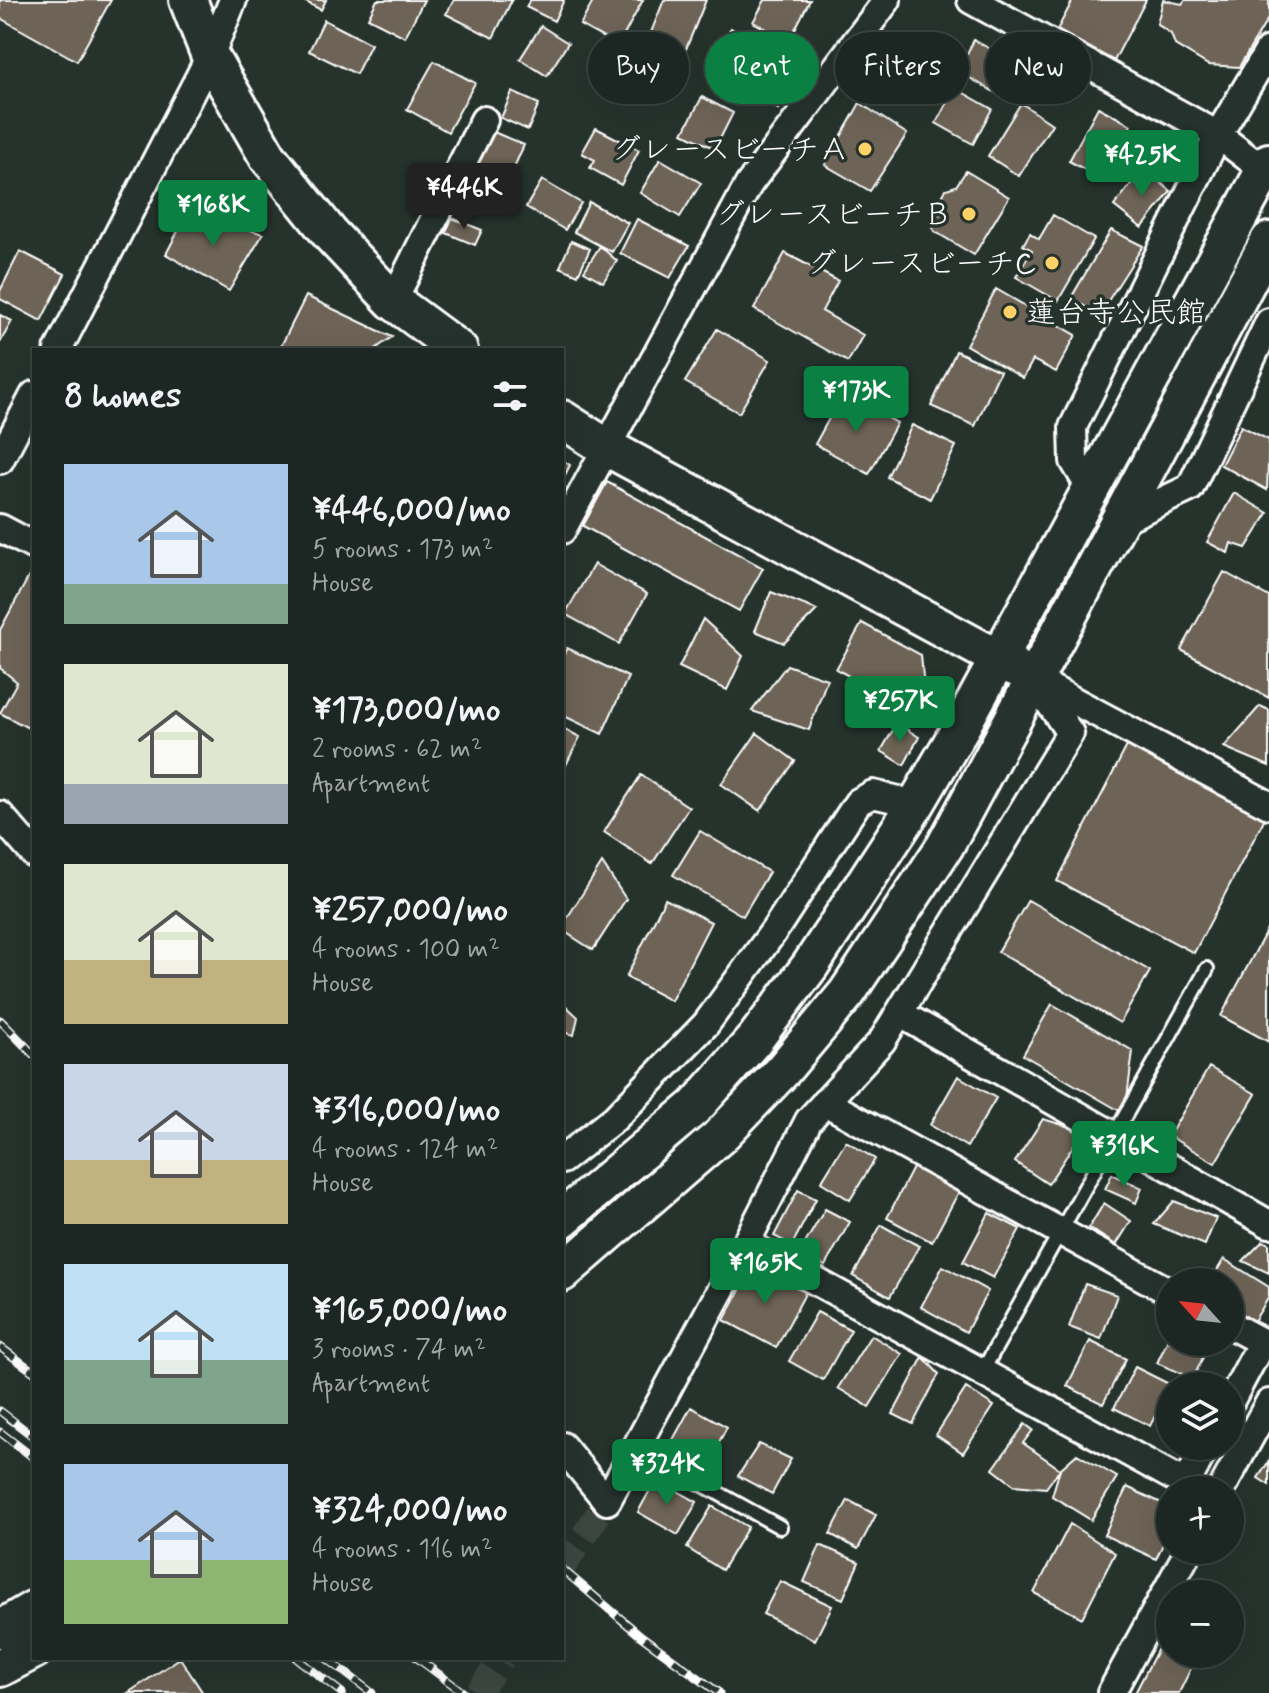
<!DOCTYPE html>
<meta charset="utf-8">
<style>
body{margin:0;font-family:Mynerve,"Klee One",sans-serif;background:#29322f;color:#f1f3f6;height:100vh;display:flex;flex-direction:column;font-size:30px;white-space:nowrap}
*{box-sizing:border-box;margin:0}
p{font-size:26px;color:#a0a5a5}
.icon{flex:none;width:44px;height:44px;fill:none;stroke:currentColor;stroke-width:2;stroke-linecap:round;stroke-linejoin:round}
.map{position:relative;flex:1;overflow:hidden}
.side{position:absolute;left:32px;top:348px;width:532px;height:1312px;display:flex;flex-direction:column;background:#1c2622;border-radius:0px;box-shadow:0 8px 32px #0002,0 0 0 2px #3a4340}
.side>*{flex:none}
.top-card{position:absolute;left:588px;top:32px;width:560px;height:72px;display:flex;gap:16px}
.needle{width:52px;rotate:297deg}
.tools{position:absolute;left:1156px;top:1268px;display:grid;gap:16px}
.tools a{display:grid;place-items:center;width:88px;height:88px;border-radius:50%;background:#1c2622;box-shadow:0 8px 32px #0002,0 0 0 2px #3a4340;font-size:40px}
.price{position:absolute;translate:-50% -68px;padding:0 18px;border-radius:8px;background:#0b8043;color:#fff;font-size:26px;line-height:52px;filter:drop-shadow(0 2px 4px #0008)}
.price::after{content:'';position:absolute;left:50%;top:48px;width:24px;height:18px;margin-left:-12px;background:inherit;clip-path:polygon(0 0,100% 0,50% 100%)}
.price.selected{background:#222;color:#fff}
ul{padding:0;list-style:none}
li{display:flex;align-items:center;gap:24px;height:200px;padding:0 32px}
li span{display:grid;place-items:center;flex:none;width:224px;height:160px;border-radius:0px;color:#555}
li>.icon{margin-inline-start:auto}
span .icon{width:96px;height:96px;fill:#fffc;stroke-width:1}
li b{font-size:34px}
h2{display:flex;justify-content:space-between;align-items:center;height:96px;padding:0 32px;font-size:34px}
.chip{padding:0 28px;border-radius:36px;background:#1c2622;box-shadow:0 8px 32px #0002,0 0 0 2px #3a4340;font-size:28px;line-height:72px}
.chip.selected{background:#0b8043;color:#fff}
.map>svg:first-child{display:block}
</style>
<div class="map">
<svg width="1269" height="1693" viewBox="0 0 1269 1693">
<rect width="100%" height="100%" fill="#26332d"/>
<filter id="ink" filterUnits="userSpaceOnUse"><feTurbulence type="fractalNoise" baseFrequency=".0125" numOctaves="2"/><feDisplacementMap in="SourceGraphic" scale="16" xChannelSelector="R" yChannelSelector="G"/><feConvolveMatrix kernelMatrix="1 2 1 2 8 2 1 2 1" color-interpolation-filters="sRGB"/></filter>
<g filter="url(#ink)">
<path fill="#6d6456" stroke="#fff" stroke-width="2" d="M 0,0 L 111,0 L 77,61 L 0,18 Z
M 302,0 L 326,0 L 321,10 Z
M 377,0 L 424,0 L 405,37 L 368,18 Z
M 454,0 L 512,0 L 493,38 L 446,14 Z
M 530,0 L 564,0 L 554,21 L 526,7 Z
M 594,0 L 643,0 L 618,46 L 580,25 Z
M 664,0 L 706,0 L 686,49 L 650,35 Z
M 765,0 L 810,0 L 789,41 L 753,22 Z
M 1073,0 L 1146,0 L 1114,61 L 1057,30 Z
M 1163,0 L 1182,4 L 1185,0 L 1269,0 L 1269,17 L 1239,67 L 1208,65 L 1175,45 L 1171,34 L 1157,24 Z
M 324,20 L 371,44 L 356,74 L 309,51 Z
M 541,26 L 568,43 L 547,76 L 520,59 Z
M 731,28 L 801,73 L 778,109 L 708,64 Z
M 882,31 L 942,66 L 920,103 L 860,68 Z
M 974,40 L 1026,69 L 1008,100 L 958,71 Z
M 660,45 L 684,57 L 670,86 L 645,74 Z
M 434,61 L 475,83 L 448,132 L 407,109 Z
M 955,88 L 992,109 L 973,144 L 936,123 Z
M 512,92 L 539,104 L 528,130 L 501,118 Z
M 702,97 L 733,113 L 715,149 L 683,133 Z
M 860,103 L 907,134 L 870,191 L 825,165 Z
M 1021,103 L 1052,124 L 1019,176 L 988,156 Z
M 1098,107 L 1131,125 L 1102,179 L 1069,161 Z
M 596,128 L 639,150 L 621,185 L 590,168 L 595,160 L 582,153 Z
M 489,130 L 524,145 L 504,190 L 469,174 Z
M 660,159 L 701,183 L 680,217 L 640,193 Z
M 1143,169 L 1171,191 L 1142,228 L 1114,206 Z
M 966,171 L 1009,197 L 974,255 L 934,231 L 931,223 L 935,215 L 943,213 L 947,206 L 941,199 L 946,189 L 956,186 Z
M 542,180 L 581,203 L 565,230 L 526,207 Z
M 589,202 L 628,223 L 612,252 L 574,232 Z
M 189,210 L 263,234 L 229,291 L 166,254 Z
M 1053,215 L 1094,239 L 1058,301 L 1016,277 L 1032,250 L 1023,245 L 1030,233 L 1039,239 Z
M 452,218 L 482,230 L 475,245 L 446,233 Z
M 637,219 L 689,246 L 670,278 L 620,253 Z
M 1111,230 L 1143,246 L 1099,315 L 1071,298 Z
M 571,241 L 590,249 L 578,275 L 560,267 Z
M 600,246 L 617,261 L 603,282 L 584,271 Z
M 20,251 L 65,274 L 41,321 L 0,299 L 0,291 Z
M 785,253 L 838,281 L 822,311 L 863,335 L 848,362 L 754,309 Z
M 996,289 L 1076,335 L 1056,372 L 1033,360 L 1023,378 L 966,345 Z
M 306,296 L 392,337 L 374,350 L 279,350 Z
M 0,315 L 12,321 L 0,343 Z
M 717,329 L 770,360 L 739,413 L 685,382 Z
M 956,351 L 1000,371 L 975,426 L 931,406 Z
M 843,393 L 897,423 L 869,474 L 815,444 Z
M 912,425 L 956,446 L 930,499 L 887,477 Z
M 1241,426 L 1269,440 L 1267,490 L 1221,465 Z
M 562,460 L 570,465 L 562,481 Z
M 607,482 L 763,568 L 739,611 L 583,526 Z
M 1234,493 L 1268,513 L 1246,548 L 1231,543 L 1228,553 L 1207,542 Z
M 594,564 L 647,594 L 619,644 L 565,614 Z
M 34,567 L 34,731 L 0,713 L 17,682 L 0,668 L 0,630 Z
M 1224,572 L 1269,597 L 1269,698 L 1181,650 Z
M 771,592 L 817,610 L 784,643 L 755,631 Z
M 703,619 L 743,656 L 727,690 L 679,667 Z
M 862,623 L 921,655 L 927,719 L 836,669 Z
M 567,648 L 628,677 L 602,734 L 562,715 L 562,658 Z
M 787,665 L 827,679 L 809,730 L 752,711 Z
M 1260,706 L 1269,710 L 1269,766 L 1224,747 Z
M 897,723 L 919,737 L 904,765 L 881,751 Z
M 562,728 L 580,737 L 562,773 Z
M 757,733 L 795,761 L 760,811 L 721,784 Z
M 1128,744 L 1266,816 L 1194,953 L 1057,881 Z
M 641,775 L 689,807 L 652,864 L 604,832 Z
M 700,831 L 769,872 L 743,916 L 673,875 Z
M 602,863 L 626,899 L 593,950 L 562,930 L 562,926 Z
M 665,899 L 711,922 L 671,1001 L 626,977 Z
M 1028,900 L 1150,971 L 1120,1023 L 998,952 Z
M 1269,926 L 1269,1042 L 1221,1016 Z
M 562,1002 L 578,1017 L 574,1035 L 562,1032 Z
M 1052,1004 L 1133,1051 L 1125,1114 L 1023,1055 Z
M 1209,1067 L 1256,1094 L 1215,1163 L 1169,1136 Z
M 958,1076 L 996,1098 L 967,1147 L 930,1125 Z
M 1043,1119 L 1083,1131 L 1048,1184 L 1015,1162 Z
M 846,1141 L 875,1159 L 850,1200 L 821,1182 Z
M 915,1164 L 961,1188 L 932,1242 L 887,1218 Z
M 1112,1174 L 1142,1188 L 1136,1203 L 1105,1189 Z
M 798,1190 L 816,1199 L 792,1245 L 774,1236 Z
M 1174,1201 L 1216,1218 L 1205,1245 L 1154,1224 Z
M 1104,1203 L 1131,1221 L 1116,1245 L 1089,1228 Z
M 825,1209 L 850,1222 L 825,1266 L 800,1252 Z
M 989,1213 L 1020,1229 L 993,1278 L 963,1262 Z
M 881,1225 L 919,1246 L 890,1297 L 853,1276 Z
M 1263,1241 L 1269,1244 L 1269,1273 L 1243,1261 Z
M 1224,1259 L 1269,1287 L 1269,1297 L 1254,1321 L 1230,1307 L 1230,1282 L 1210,1282 Z
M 754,1264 L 806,1292 L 776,1348 L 724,1320 Z
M 943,1266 L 988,1291 L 966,1332 L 921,1307 Z
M 1085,1284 L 1117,1295 L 1101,1339 L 1069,1327 Z
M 817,1312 L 851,1330 L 823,1380 L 789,1361 Z
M 871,1335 L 902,1354 L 869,1407 L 838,1388 Z
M 1170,1335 L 1170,1342 L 1210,1342 L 1193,1379 L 1157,1363 Z
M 1090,1341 L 1126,1359 L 1103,1404 L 1067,1386 Z
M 923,1357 L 939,1374 L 913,1424 L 893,1414 Z
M 1135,1367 L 1171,1385 L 1150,1426 L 1114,1408 Z
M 966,1388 L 994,1406 L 963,1453 L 936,1435 Z
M 691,1407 L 727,1427 L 707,1465 L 670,1445 Z
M 1170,1411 L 1170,1436 L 1160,1431 Z
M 1025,1424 L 1033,1430 L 1023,1443 L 1060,1469 L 1046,1488 L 1014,1485 L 993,1469 Z
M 759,1444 L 791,1459 L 772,1494 L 738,1476 Z
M 1077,1454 L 1117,1477 L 1091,1520 L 1052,1496 L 1060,1469 Z
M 1269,1461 L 1269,1485 L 1258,1478 Z
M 656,1479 L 697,1502 L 678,1535 L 638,1512 Z
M 1127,1487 L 1170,1507 L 1170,1529 L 1156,1559 L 1104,1535 Z
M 848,1500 L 876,1515 L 858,1549 L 830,1534 Z
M 712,1506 L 748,1527 L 722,1570 L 687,1548 Z
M 1070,1524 L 1115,1553 L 1082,1618 L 1034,1593 Z
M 820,1545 L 859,1562 L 843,1599 L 804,1582 Z
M 780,1581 L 832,1606 L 815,1640 L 763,1614 Z
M 1163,1639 L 1170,1643 L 1170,1654 L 1197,1656 L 1179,1693 L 1135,1693 Z
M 180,1658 L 203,1693 L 128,1693 Z"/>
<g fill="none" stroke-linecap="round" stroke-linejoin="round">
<path stroke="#3c4742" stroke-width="26" stroke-dasharray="26 13" stroke-linecap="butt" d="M 562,1568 L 607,1501
M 478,1693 L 502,1658"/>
<g stroke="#fff" stroke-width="18">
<path id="lane" d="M 982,1372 L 1207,969
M 636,1448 L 780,1527"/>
</g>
<g stroke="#fff" stroke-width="32">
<path id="street" d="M 971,0 L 1218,135 L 1269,174
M 393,301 L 484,120
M 58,350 L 210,56 L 233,0
M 0,460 L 34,395
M 1090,488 L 1074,461 L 1073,427 L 1218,135 L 1269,50
M 1120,521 L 1190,488 L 1269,322
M 0,528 L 34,546
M 562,530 L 749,184 L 887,0
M 1037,681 L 1269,805
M 0,815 L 34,854
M 899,1013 L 1269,1224
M 825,1102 L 1170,1292
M 562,1160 L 615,1118 L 706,1024 L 774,931 L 858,802 L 873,794 L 916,804
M 746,1243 L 1186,1484 L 1206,1446
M 1230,1325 L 1262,1342 L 1230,1402
M 562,1446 L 607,1501 L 746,1243 L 809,1120 L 882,1041 L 1070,733 L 1033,679
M 1221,1490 L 1269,1403
M 1111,1693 L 1189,1550"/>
</g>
<g stroke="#fff" stroke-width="42">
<path id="secondary" d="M 188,0 L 210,56 L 268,157 L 331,235 L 393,301 L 459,350
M 562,419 L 606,447 L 1016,668
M 562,1219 L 696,1106 L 755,1039 L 810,966 L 916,804 L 964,722 L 1269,162
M 562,1273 L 719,1137 L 782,1071 L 847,993 L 945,846 L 1269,241
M 0,1629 L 34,1609
M 0,1668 L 34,1650"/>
</g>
<use href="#lane" stroke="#26332d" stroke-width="12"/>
<use href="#street" stroke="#26332d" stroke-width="26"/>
<use href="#secondary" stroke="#26332d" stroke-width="36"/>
<g stroke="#fff" stroke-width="9">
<path id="rail" d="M 0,1020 L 34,1055
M 0,1347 L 34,1372
M 0,1411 L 34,1437
M 0,1432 L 34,1458
M 562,1569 L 641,1636 L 719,1693
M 296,1658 L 342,1693
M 326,1658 L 372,1693
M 417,1658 L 464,1693"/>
</g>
<use href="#rail" stroke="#26332d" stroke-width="6" stroke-dasharray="18" stroke-linecap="butt"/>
</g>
</g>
<g fill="#ffd166" stroke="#26332d" stroke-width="3">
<circle cx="865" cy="149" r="8"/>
<circle cx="969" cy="214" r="8"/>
<circle cx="1052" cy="263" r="8"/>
<circle cx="1010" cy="312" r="8"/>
</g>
<g text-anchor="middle" stroke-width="7" stroke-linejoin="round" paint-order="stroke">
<g font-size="30" fill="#fff" stroke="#26332d" text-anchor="end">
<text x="849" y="159">グレースビーチＡ</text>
<text x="953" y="224">グレースビーチＢ</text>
<text x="1036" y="273">グレースビーチC</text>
<text x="1026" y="322" text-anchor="start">蓮台寺公民館</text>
</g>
</g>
</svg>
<div class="tools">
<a><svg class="needle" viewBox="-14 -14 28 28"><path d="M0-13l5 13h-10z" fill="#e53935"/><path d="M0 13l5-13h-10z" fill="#a0a5a5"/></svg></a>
<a><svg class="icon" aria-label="layers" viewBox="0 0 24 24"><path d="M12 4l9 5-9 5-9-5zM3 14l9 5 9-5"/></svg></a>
<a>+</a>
<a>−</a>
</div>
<b class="price" style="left:1142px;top:198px">¥425K</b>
<b class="price selected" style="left:464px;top:231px">¥446K</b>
<b class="price" style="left:213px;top:248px">¥168K</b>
<b class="price" style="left:856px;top:434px">¥173K</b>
<b class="price" style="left:900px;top:744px">¥257K</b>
<b class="price" style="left:1124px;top:1189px">¥316K</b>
<b class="price" style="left:765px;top:1306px">¥165K</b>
<b class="price" style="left:667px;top:1507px">¥324K</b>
<div class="top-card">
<a class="chip">Buy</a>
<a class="chip selected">Rent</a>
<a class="chip">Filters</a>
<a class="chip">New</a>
</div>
<section class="side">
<h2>8 homes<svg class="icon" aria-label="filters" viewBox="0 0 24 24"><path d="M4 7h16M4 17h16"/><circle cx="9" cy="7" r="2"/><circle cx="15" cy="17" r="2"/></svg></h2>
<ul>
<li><span style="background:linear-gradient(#a9c7e8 75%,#7fa58c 0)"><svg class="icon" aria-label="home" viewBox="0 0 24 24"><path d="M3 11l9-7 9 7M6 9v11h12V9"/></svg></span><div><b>¥446,000/mo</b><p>5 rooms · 173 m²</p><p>House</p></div></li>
<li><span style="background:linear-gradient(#dfe7d0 75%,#9aa5b1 0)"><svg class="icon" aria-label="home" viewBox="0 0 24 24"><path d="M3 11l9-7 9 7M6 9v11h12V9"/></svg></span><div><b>¥173,000/mo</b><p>2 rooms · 62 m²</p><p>Apartment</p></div></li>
<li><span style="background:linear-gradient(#dfe7d0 60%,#c2b280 0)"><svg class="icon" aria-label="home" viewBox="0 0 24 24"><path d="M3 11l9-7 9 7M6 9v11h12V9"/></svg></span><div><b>¥257,000/mo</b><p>4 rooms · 100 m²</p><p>House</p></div></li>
<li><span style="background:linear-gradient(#c9d6e8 60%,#c2b280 0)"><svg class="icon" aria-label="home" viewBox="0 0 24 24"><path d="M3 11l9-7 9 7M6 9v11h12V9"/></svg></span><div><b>¥316,000/mo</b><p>4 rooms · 124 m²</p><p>House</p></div></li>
<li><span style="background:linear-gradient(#bfe0f5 60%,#7fa58c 0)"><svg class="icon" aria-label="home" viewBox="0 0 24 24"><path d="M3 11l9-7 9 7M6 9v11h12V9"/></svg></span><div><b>¥165,000/mo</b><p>3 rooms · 74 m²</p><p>Apartment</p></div></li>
<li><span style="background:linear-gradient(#a9c7e8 60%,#8fb573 0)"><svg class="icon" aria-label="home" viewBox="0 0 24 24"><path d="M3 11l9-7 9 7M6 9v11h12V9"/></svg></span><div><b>¥324,000/mo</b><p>4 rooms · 116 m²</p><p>House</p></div></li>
</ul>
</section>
</div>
